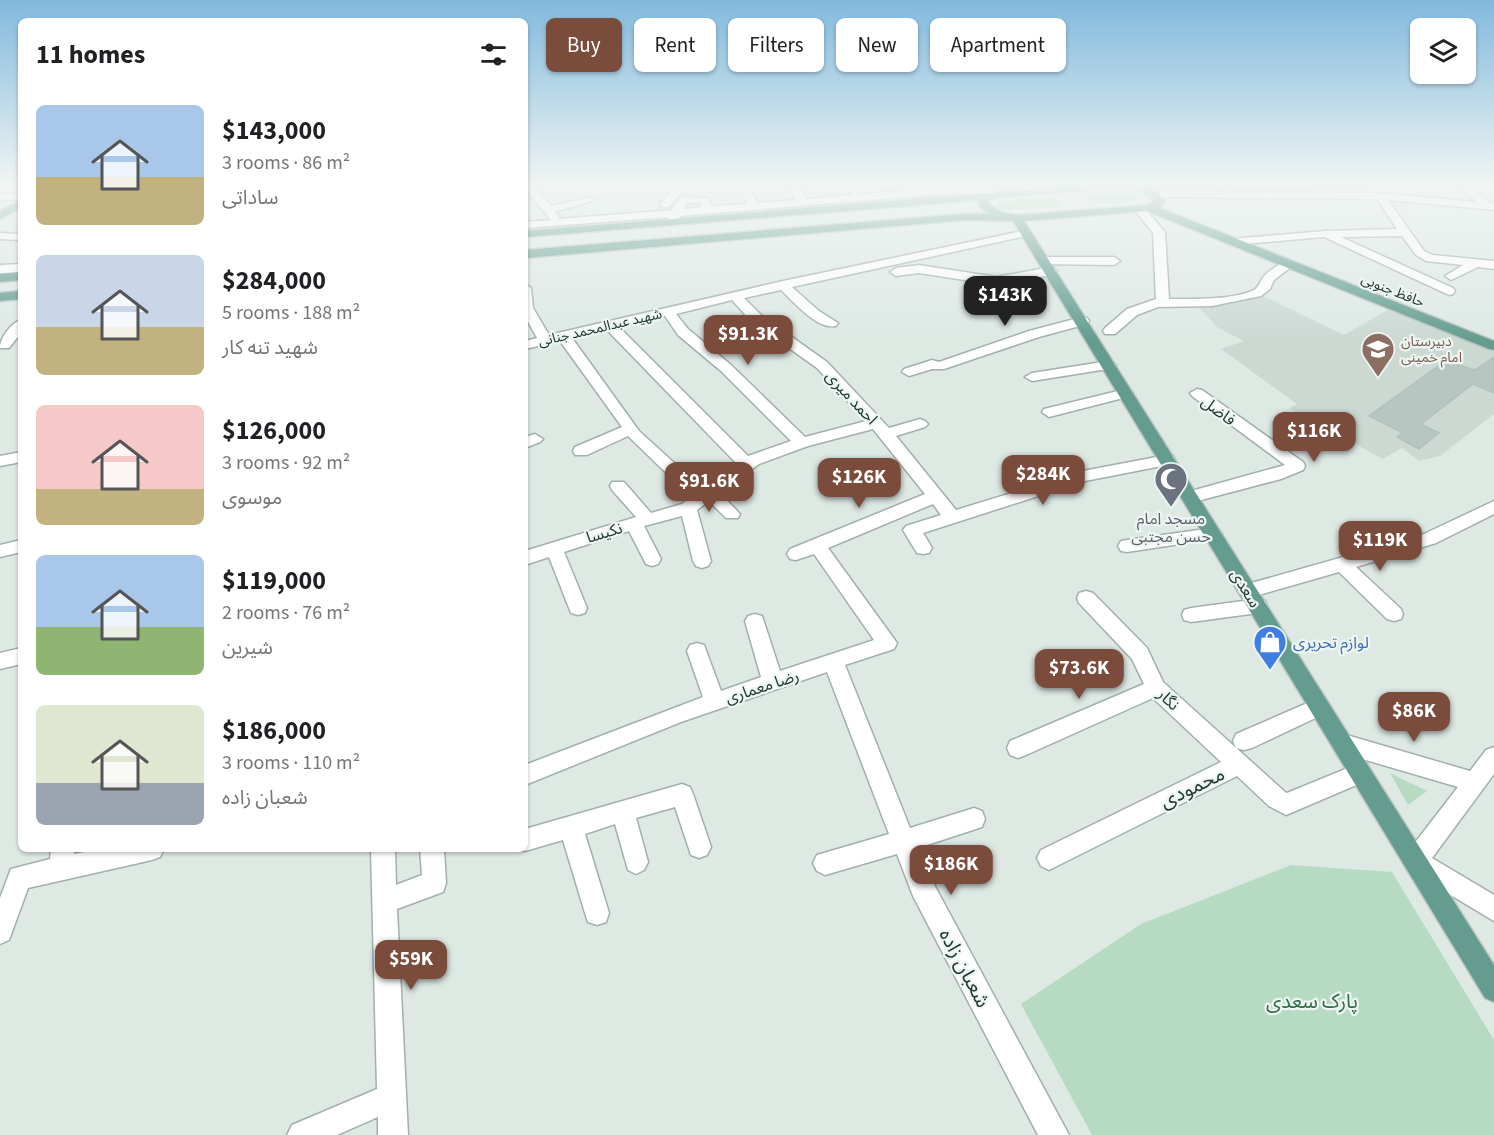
<!DOCTYPE html>
<meta charset="utf-8">
<style>
body{margin:0;font-family:"Source Sans 3","Noto Sans Arabic",sans-serif;background:#f6f6f6;color:#202124;height:100vh;display:flex;flex-direction:column;font-size:22px;white-space:nowrap}
*{box-sizing:border-box;margin:0}
p{font-size:20px;color:#757577}
.icon{flex:none;width:33px;height:33px;fill:none;stroke:currentColor;stroke-width:2;stroke-linecap:round;stroke-linejoin:round}
.map{position:relative;flex:1;overflow:hidden}
.details{position:absolute;left:18px;top:18px;width:510px;height:834px;display:flex;flex-direction:column;background:#fff;border-radius:9px;box-shadow:0 2px 4px #0004}
.details>*{flex:none}
.banner{position:absolute;left:546px;top:18px;width:570px;height:54px;display:flex;gap:12px}
.controls{position:absolute;left:1410px;top:18px;display:grid;gap:12px}
.controls a{display:grid;place-items:center;width:66px;height:66px;border-radius:9px;background:#fff;box-shadow:0 2px 4px #0004;font-size:30px}
.price{position:absolute;translate:-50% -51px;padding:0 14px;border-radius:12px;background:#7b4c3c;color:#fff;font-size:20px;line-height:39px;filter:drop-shadow(0 2px 3px #0008)}
.price::after{content:'';position:absolute;left:50%;top:36px;width:18px;height:14px;margin-left:-9px;background:inherit;clip-path:polygon(0 0,100% 0,50% 100%)}
.price.on{background:#222;color:#fff}
ul{padding:0;list-style:none}
li{display:flex;align-items:center;gap:18px;height:150px;padding:0 18px}
li span{display:grid;place-items:center;flex:none;width:168px;height:120px;border-radius:9px;color:#555}
li>.icon{margin-inline-start:auto}
span .icon{width:72px;height:72px;fill:#fffc;stroke-width:1}
li b{font-size:26px}
h2{display:flex;justify-content:space-between;align-items:center;height:72px;padding:0 18px;font-size:26px}
.chip{padding:0 21px;border-radius:9px;background:#fff;box-shadow:0 2px 4px #0004;font-size:21px;line-height:54px}
.chip.on{background:#7b4c3c;color:#fff}
.map>svg:first-child{display:block}
</style>
<div class="map">
<svg width="1494" height="1135" viewBox="0 0 1494 1135">
<rect width="100%" height="100%" fill="#dee9e4"/>
<path fill="#ccd9d3" d="M 1261,295 L 1344,335 L 1389,309 L 1494,352 L 1494,414 L 1440,456 L 1419,461 L 1402,448 L 1383,459 L 1289,408 L 1297,404 L 1221,349 L 1244,341 L 1217,327 L 1199,307 L 1248,300 Z"/>
<path fill="#b7dac2" d="M 1124,192 L 1135,194 L 1138,199 C 1125,203 1093,208 1084,198 L 1089,195 Z
M 1049,197 L 1057,199 L 1061,203 L 1056,207 L 1006,210 L 998,208 L 996,204 L 1002,201 Z
M 1390,773 L 1427,791 L 1408,805 Z
M 1291,865 L 1392,872 L 1494,1040 L 1494,1135 L 1092,1135 L 1021,1004 L 1141,924 Z"/>
<path fill="#b7c6c0" stroke="#b1c2bb" stroke-width="1.5" d="M 1494,357 L 1494,393 L 1473,384 L 1421,424 L 1439,433 L 1419,449 L 1397,437 L 1403,433 L 1369,416 L 1445,361 L 1475,370 Z"/>
<g fill="none" stroke-linecap="round" stroke-linejoin="round">
<g stroke="#a1b0ab" stroke-width="3">
<path id="minor" d="M 525,182 L 530,182 L 551,206 L 590,197 L 595,200 L 555,212 L 560,217 L 558,219 L 672,210 L 679,198 L 683,197 L 709,198 L 712,206 L 747,204 L 737,182 L 747,182 L 757,203 L 796,200 L 788,182 L 798,182 L 806,199 L 852,195 L 844,182 L 854,182 L 862,194 L 953,187 L 998,191 L 1003,194 L 998,197 L 953,193 L 680,216 L 676,223 L 672,224 L 666,221 L 669,217 L 525,228 L 525,222 L 551,220 L 525,189 ZM 687,203 L 700,203 L 701,207 L 684,209 Z
M 680,182 L 690,182 L 669,207 L 661,207 L 661,203 Z
M 1019,182 L 1029,182 L 1033,192 L 1032,194 L 1024,194 Z
M 1456,182 L 1467,182 L 1489,203 L 1494,204 L 1494,210 L 1388,200 L 1424,251 L 1433,255 L 1494,261 L 1494,269 L 1478,267 L 1451,280 L 1445,276 L 1463,265 L 1426,261 L 1416,255 L 1402,236 L 1341,237 L 1453,288 L 1455,291 L 1453,294 L 1449,295 L 1324,237 L 1232,245 L 1226,242 L 1232,239 L 1325,231 L 1397,229 L 1377,199 L 1156,197 L 1151,194 L 1156,191 L 1380,193 L 1476,202 Z
M 0,194 L 16,194 L 21,197 L 16,200 L 0,200 Z
M 1139,206 L 1143,207 L 1165,232 L 1169,299 C 1192,299 1233,300 1254,290 C 1260,286 1260,280 1265,275 C 1271,269 1281,263 1289,260 L 1295,264 L 1274,280 L 1270,289 L 1261,296 L 1212,306 L 1158,307 L 1137,315 L 1115,334 L 1105,334 L 1103,331 L 1105,328 L 1127,309 L 1156,299 L 1153,233 L 1134,209 Z
M 1027,230 L 1031,231 L 1031,235 L 792,287 L 819,311 L 838,323 L 836,326 C 817,330 793,301 781,290 L 744,298 L 761,315 L 827,362 L 889,428 L 920,419 L 925,421 L 928,424 L 925,427 L 896,436 L 956,510 L 1083,471 L 1167,455 L 1173,456 L 1175,460 L 1173,464 L 1167,465 L 1085,481 L 923,533 L 932,548 L 929,553 L 923,554 L 917,553 L 903,530 L 906,526 L 941,515 L 933,504 L 828,548 L 897,643 L 894,649 L 845,665 L 910,828 L 974,808 L 982,811 L 985,819 L 982,827 L 918,848 L 931,879 L 1069,1135 L 1038,1135 L 913,896 L 897,854 L 825,875 L 817,871 L 813,863 L 817,855 L 889,834 L 827,672 L 681,722 L 525,785 L 525,765 L 703,697 L 687,651 L 690,645 L 697,643 L 704,645 L 721,691 L 761,677 L 745,621 L 748,616 L 755,614 L 762,616 L 780,671 L 874,640 L 814,554 L 796,560 L 790,559 L 787,554 L 790,549 L 925,494 L 873,429 L 808,446 L 759,464 L 720,493 L 740,514 L 738,518 L 726,518 L 709,501 L 697,510 L 711,561 L 708,566 L 702,568 L 696,566 L 693,561 L 682,516 L 644,526 L 661,559 L 658,564 L 652,566 L 646,564 L 629,531 L 564,552 L 587,608 L 585,613 L 578,615 L 571,613 L 549,557 L 525,565 L 525,551 L 636,517 L 612,490 L 610,486 L 612,482 L 624,482 L 651,513 L 682,504 L 691,497 L 628,436 L 587,455 L 575,455 L 573,451 L 575,447 L 622,427 L 560,341 L 525,349 L 525,341 L 537,338 L 525,316 L 525,284 L 531,288 L 533,308 L 549,335 L 783,281 ZM 732,300 L 751,321 L 817,368 L 866,421 L 805,437 L 731,365 L 688,329 L 676,314 ZM 665,316 L 678,335 L 721,371 L 791,441 L 748,456 L 619,327 ZM 607,330 L 737,464 L 703,489 L 639,431 L 572,338 Z
M 0,233 L 21,234 L 21,240 L 0,239 Z
M 1044,257 L 1114,257 L 1120,261 L 1114,265 L 1040,264 L 1038,261 Z
M 21,264 L 21,272 L 0,273 L 0,265 Z
M 919,265 L 997,277 L 1051,267 L 1057,271 L 1051,275 L 997,285 L 919,273 L 896,276 L 890,272 L 896,268 Z
M 1082,317 L 1087,318 L 1089,321 L 1087,324 L 1039,337 L 944,369 L 932,369 L 909,376 L 902,372 L 904,369 L 932,360 L 939,362 L 1029,331 Z
M 21,320 L 21,333 L 9,348 L 0,348 C 0,338 11,323 21,320 Z
M 1109,361 L 1116,365 L 1114,368 L 1032,381 L 1025,377 L 1032,373 Z
M 1126,389 L 1133,393 L 1131,396 L 1049,417 L 1042,412 L 1044,409 Z
M 1197,389 L 1202,390 L 1303,462 L 1305,466 L 1303,470 L 1281,479 L 1190,503 L 1184,501 L 1182,497 L 1184,493 L 1285,465 L 1192,396 L 1190,393 Z
M 535,434 L 543,439 L 540,442 L 525,448 L 525,437 Z
M 21,452 L 21,462 L 0,466 L 0,456 Z
M 1494,501 L 1494,514 L 1436,543 L 1356,567 L 1401,609 L 1403,614 L 1401,619 L 1394,621 L 1387,619 L 1339,572 L 1248,598 L 1241,596 L 1239,591 L 1241,586 L 1248,584 L 1424,534 Z
M 1213,528 L 1219,530 L 1222,534 L 1219,538 L 1127,552 L 1121,551 L 1118,546 L 1121,541 L 1127,540 Z
M 21,540 L 21,552 L 0,557 L 0,545 Z
M 1086,591 L 1093,593 L 1147,648 L 1163,682 L 1285,792 L 1287,793 L 1360,763 L 1368,766 L 1371,773 L 1368,780 L 1286,815 L 1269,806 L 1237,776 L 1049,870 L 1041,866 L 1037,858 L 1041,850 L 1221,762 L 1153,698 L 1026,755 L 1018,758 L 1010,755 L 1007,748 L 1010,741 L 1144,684 L 1132,659 L 1079,603 L 1077,598 L 1079,593 Z
M 1258,599 L 1265,601 L 1267,606 L 1265,611 L 1258,613 L 1191,622 L 1184,620 L 1182,615 L 1184,610 L 1191,608 Z
M 21,648 L 21,664 L 0,669 L 0,653 Z
M 1319,698 L 1326,701 L 1329,707 L 1326,713 L 1252,748 L 1244,750 L 1236,748 L 1233,741 L 1236,734 Z
M 1343,734 L 1470,771 L 1486,750 L 1494,747 L 1494,774 L 1432,858 L 1494,895 L 1494,921 L 1407,869 L 1403,861 L 1407,853 L 1458,787 L 1335,751 L 1332,744 L 1335,737 Z
M 682,784 L 690,787 L 693,794 L 711,847 L 707,855 L 699,858 L 691,855 L 675,807 L 636,818 L 648,862 L 644,870 L 636,874 L 628,870 L 615,824 L 585,834 L 609,913 L 606,922 L 597,925 L 588,922 L 585,913 L 563,840 L 525,851 L 519,849 L 525,849 L 525,829 Z
M 51,849 L 75,849 L 74,854 L 99,849 L 164,849 L 160,857 L 152,860 L 28,888 L 9,940 L 0,944 L 0,898 L 11,869 L 50,859 Z
M 371,849 L 395,849 L 396,885 L 422,875 L 420,849 L 444,849 L 446,883 L 443,892 L 397,909 L 408,1135 L 378,1135 L 378,1117 L 337,1135 L 287,1135 L 292,1125 L 377,1089 Z"/>
</g>
<g stroke="#bcc3c2" stroke-width="3">
<path id="major" d="M 1122,182 C 1140,183 1155,185 1165,201 L 1159,208 L 1494,341 L 1494,350 L 1489,349 L 1147,211 L 1024,221 L 1494,965 L 1494,1002 L 1485,998 L 1013,221 L 964,220 L 525,258 L 525,250 L 964,214 L 989,214 L 978,205 L 980,200 L 525,237 L 525,231 ZM 1122,188 L 1140,190 L 1154,201 L 1148,205 L 1017,215 L 1003,213 L 989,204 L 990,200 L 999,197 Z
M 21,200 L 21,208 L 0,219 L 0,211 Z
M 21,272 L 21,280 L 0,282 L 0,274 Z
M 21,291 L 21,299 L 0,301 L 0,293 Z"/>
</g>
<use href="#minor" fill="#fff" fill-rule="evenodd"/>
<use href="#major" fill="#649d90" fill-rule="evenodd"/>
</g>
<linearGradient id="sky" x2="0" y2="1"><stop stop-color="#81b9dd"/><stop offset="0.54" stop-color="#f0f5f3"/><stop offset="1" stop-color="#f0f5f3" stop-opacity="0"/></linearGradient>
<rect width="1494" height="340" fill="url(#sky)"/>
<defs>
<g id="school-pin" transform="scale(1.725)"><path d="M0 17L-7.5 6A9.5 9.5 0 1 1 7.5 6Z" fill="#8d6e63" stroke="#eef6f2"/><path d="M0-5L7-2L0 1L-7-2ZM-4 1L0 2.5L4 1V4Q0 6-4 4Z" fill="#fff"/></g>
<g id="mosque-pin" transform="scale(1.725)"><path d="M0 17L-7.5 6A9.5 9.5 0 1 1 7.5 6Z" fill="#6b7280" stroke="#eef6f2"/><path d="M3.5-4.9A6 6 0 1 0 3.5 4.9A5 5 0 1 1 3.5-4.9Z" fill="#fff"/></g>
<g id="shop-pin" transform="scale(1.725)"><path d="M0 17L-7.5 6A9.5 9.5 0 1 1 7.5 6Z" fill="#3f7fe0" stroke="#eef6f2"/><path d="M-5-2.5h2.3a2.7 3.5 0 0 1 5.4 0H5L5.5 6h-11ZM-1.5-2.5h3a1.5 2.3 0 0 0-3 0Z" fill="#fff"/></g>
</defs>
<g fill-rule="evenodd">
<use href="#school-pin" x="1378" y="349"/>
<use href="#mosque-pin" x="1171" y="479"/>
<use href="#shop-pin" x="1270" y="642"/>
</g>
<g text-anchor="middle" stroke-width="4.5" stroke-linejoin="round" paint-order="stroke">
<g font-size="14" fill="#203832" stroke="#eef6f2">
<text transform="translate(1393 290) rotate(22)" y="5">حافظ جنوبی</text>
<text transform="translate(600 327) rotate(-13)" y="5">شهید عبدالمحمد جنانی</text>
</g>
<g font-size="14" fill="#785e54" stroke="#eef6f2" text-anchor="start">
<text x="1401" y="346">دبیرستان<tspan x="1401" dy="16">امام خمینی</tspan></text>
</g>
<g font-size="16" fill="#203832" stroke="#eef6f2">
<text transform="translate(852 397) rotate(47)" y="6">احمد میری</text>
<text transform="translate(1219 410) rotate(37)" y="6">فاضل</text>
<text transform="translate(604 532) rotate(-17)" y="6">نکیسا</text>
<text transform="translate(1246 588) rotate(58)" y="6">سعدی</text>
<text transform="translate(762 686) rotate(-18)" y="6">رضا معماری</text>
<text transform="translate(1169 699) rotate(44)" y="6">نگار</text>
</g>
<g font-size="16" fill="#5b616d" stroke="#eef6f2">
<text x="1171" y="524">مسجد امام<tspan x="1171" dy="18">حسن مجتبی</tspan></text>
</g>
<g font-size="16" fill="#366cbe" stroke="#eef6f2" text-anchor="start">
<text x="1293" y="648">لوازم تحریری</text>
</g>
<g font-size="20" fill="#203832" stroke="#eef6f2">
<text transform="translate(1192 787) rotate(-26)" y="7">محمودی</text>
<text transform="translate(965 968) rotate(62)" y="7">شعبان زاده</text>
</g>
<g font-size="20" fill="#2d6c47" stroke="#eef6f2">
<text x="1312" y="1008">پارک سعدی</text>
</g>
</g>
</svg>
<div class="controls">
<a><svg class="icon" aria-label="layers" viewBox="0 0 24 24"><path d="M12 4l9 5-9 5-9-5zM3 14l9 5 9-5"/></svg></a>
</div>
<b class="price on" style="left:1005px;top:327px">$143K</b>
<b class="price" style="left:748px;top:366px">$91.3K</b>
<b class="price" style="left:1314px;top:463px">$116K</b>
<b class="price" style="left:1043px;top:506px">$284K</b>
<b class="price" style="left:859px;top:509px">$126K</b>
<b class="price" style="left:709px;top:513px">$91.6K</b>
<b class="price" style="left:1380px;top:572px">$119K</b>
<b class="price" style="left:1079px;top:700px">$73.6K</b>
<b class="price" style="left:1414px;top:743px">$86K</b>
<b class="price" style="left:951px;top:896px">$186K</b>
<b class="price" style="left:411px;top:991px">$59K</b>
<div class="banner">
<a class="chip on">Buy</a>
<a class="chip">Rent</a>
<a class="chip">Filters</a>
<a class="chip">New</a>
<a class="chip">Apartment</a>
</div>
<section class="details">
<h2>11 homes<svg class="icon" aria-label="filters" viewBox="0 0 24 24"><path d="M4 7h16M4 17h16"/><circle cx="9" cy="7" r="2"/><circle cx="15" cy="17" r="2"/></svg></h2>
<ul>
<li><span style="background:linear-gradient(#a9c7e8 60%,#c2b280 0)"><svg class="icon" aria-label="home" viewBox="0 0 24 24"><path d="M3 11l9-7 9 7M6 9v11h12V9"/></svg></span><div><b>$143,000</b><p>3 rooms · 86 m²</p><p>ساداتی</p></div></li>
<li><span style="background:linear-gradient(#c9d6e8 60%,#c2b280 0)"><svg class="icon" aria-label="home" viewBox="0 0 24 24"><path d="M3 11l9-7 9 7M6 9v11h12V9"/></svg></span><div><b>$284,000</b><p>5 rooms · 188 m²</p><p>شهید تنه کار</p></div></li>
<li><span style="background:linear-gradient(#f6c9c9 70%,#c2b280 0)"><svg class="icon" aria-label="home" viewBox="0 0 24 24"><path d="M3 11l9-7 9 7M6 9v11h12V9"/></svg></span><div><b>$126,000</b><p>3 rooms · 92 m²</p><p>موسوی</p></div></li>
<li><span style="background:linear-gradient(#a9c7e8 60%,#8fb573 0)"><svg class="icon" aria-label="home" viewBox="0 0 24 24"><path d="M3 11l9-7 9 7M6 9v11h12V9"/></svg></span><div><b>$119,000</b><p>2 rooms · 76 m²</p><p>شیرین</p></div></li>
<li><span style="background:linear-gradient(#dfe7d0 65%,#9aa5b1 0)"><svg class="icon" aria-label="home" viewBox="0 0 24 24"><path d="M3 11l9-7 9 7M6 9v11h12V9"/></svg></span><div><b>$186,000</b><p>3 rooms · 110 m²</p><p>شعبان زاده</p></div></li>
</ul>
</section>
</div>
